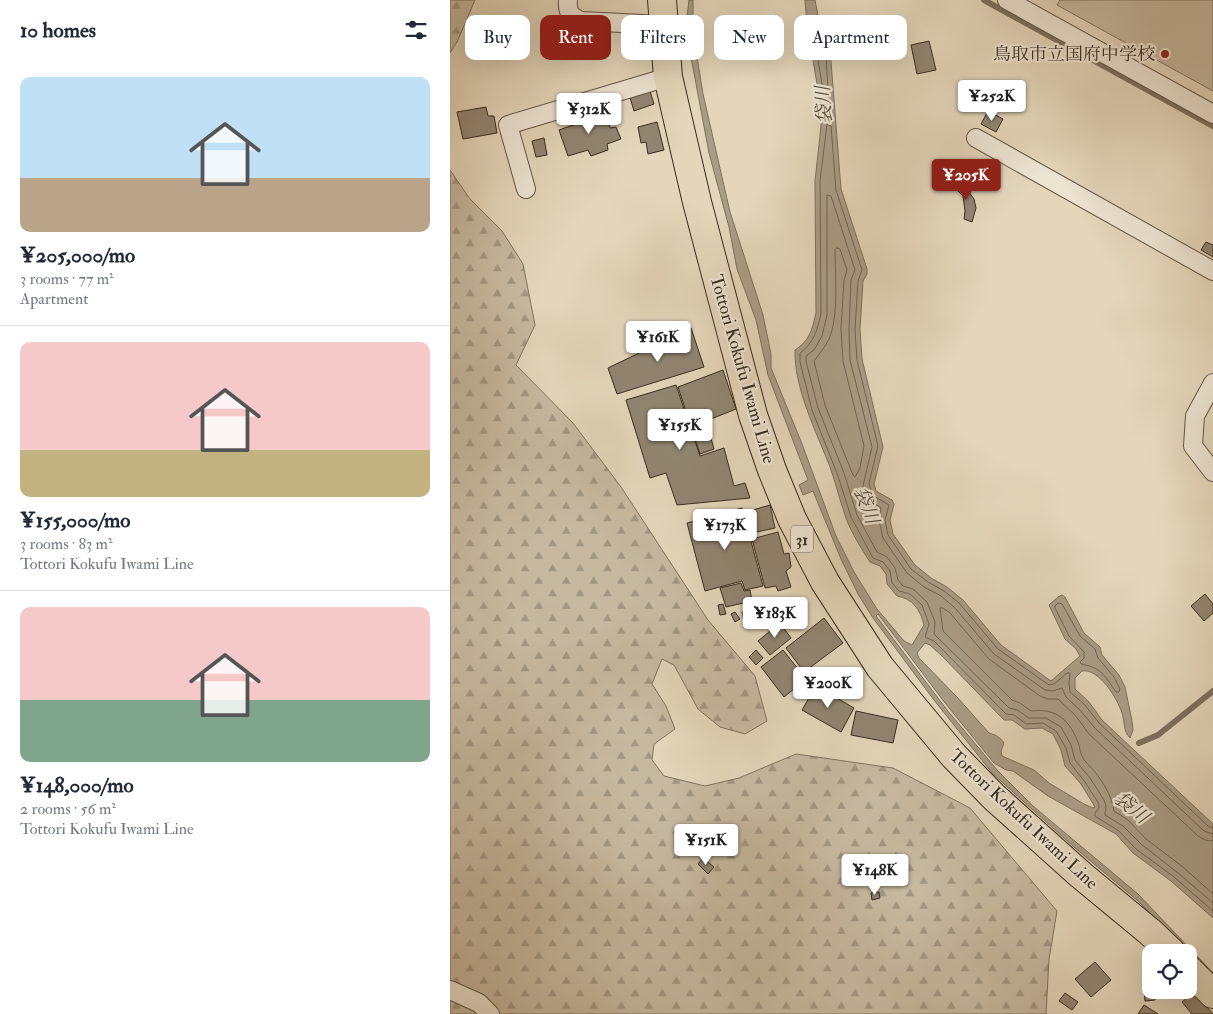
<!DOCTYPE html>
<meta charset="utf-8">
<style>
body{margin:0;font-family:"IM FELL Double Pica","Noto Serif JP",serif;background:#f2f2f3;color:#1f2937;height:100vh;display:flex;flex-direction:column;font-size:19px;white-space:nowrap}
*{box-sizing:border-box;margin:0}
p{font-size:16px;color:#747a83}
.icon{flex:none;width:28px;height:28px;fill:none;stroke:currentColor;stroke-width:2;stroke-linecap:round;stroke-linejoin:round}
.map{position:relative;flex:1;overflow:hidden}
.details{display:flex;flex-direction:column;background:#fff;width:450px}
.details>*{flex:none}
.guide{position:absolute;left:15px;top:15px;width:475px;height:45px;display:flex;gap:10px}
.tools{position:absolute;left:692px;top:944px;display:grid;gap:10px}
.tools a{display:grid;place-items:center;width:55px;height:55px;border-radius:10px;background:#fff;box-shadow:0 5px 20px #0002;font-size:25px}
.price{position:absolute;translate:-50% -42px;padding:0 11px;border-radius:5px;background:#fff;color:#222;font-size:16px;line-height:32px;filter:drop-shadow(0 1px 2px #0008)}
.price::after{content:'';position:absolute;left:50%;top:30px;width:15px;height:11px;margin-left:-8px;background:inherit;clip-path:polygon(0 0,100% 0,50% 100%)}
.price.on{background:#8f2418;color:#fff}
ul{padding:0;list-style:none}
li{display:grid;align-content:center;gap:10px;height:265px;padding:0 20px}
li+li{border-top:1px solid #e0e1e3}
li span{display:grid;place-items:center;height:155px;border-radius:10px;color:#555}
li>.icon{margin-inline-start:auto}
span .icon{width:90px;height:90px;fill:#fffc;stroke-width:1}
li b{font-size:21px}
h2{display:flex;justify-content:space-between;align-items:center;height:60px;padding:0 20px;font-size:21px}
.pill{padding:0 18px;border-radius:10px;background:#fff;box-shadow:0 5px 20px #0002;font-size:18px;line-height:45px}
.pill.on{background:#8f2418;color:#fff}
main{display:flex;flex:1;min-height:0}
.map>svg:first-child{display:block}
</style>
<main>
<section class="details">
<h2>10 homes<svg class="icon" aria-label="filters" viewBox="0 0 24 24"><path d="M4 7h16M4 17h16"/><circle cx="9" cy="7" r="2"/><circle cx="15" cy="17" r="2"/></svg></h2>
<ul>
<li><span style="background:linear-gradient(#bfe0f5 65%,#b9a48a 0)"><svg class="icon" aria-label="home" viewBox="0 0 24 24"><path d="M3 11l9-7 9 7M6 9v11h12V9"/></svg></span><div><b>¥205,000/mo</b><p>3 rooms · 77 m²</p><p>Apartment</p></div></li>
<li><span style="background:linear-gradient(#f6c9c9 70%,#c2b280 0)"><svg class="icon" aria-label="home" viewBox="0 0 24 24"><path d="M3 11l9-7 9 7M6 9v11h12V9"/></svg></span><div><b>¥155,000/mo</b><p>3 rooms · 83 m²</p><p>Tottori Kokufu Iwami Line</p></div></li>
<li><span style="background:linear-gradient(#f6c9c9 60%,#7fa58c 0)"><svg class="icon" aria-label="home" viewBox="0 0 24 24"><path d="M3 11l9-7 9 7M6 9v11h12V9"/></svg></span><div><b>¥148,000/mo</b><p>2 rooms · 56 m²</p><p>Tottori Kokufu Iwami Line</p></div></li>
</ul>
</section>
<div class="map">
<svg width="763" height="1014" viewBox="0 0 763 1014">
<defs>
<pattern id="forest-firs" width="22" height="20" patternUnits="userSpaceOnUse" patternTransform="scale(1.25)"><rect width="22" height="20" fill="#c6b9a0"/><path d="M5 1l3.5 6h-7zM16 11l3.5 6h-7z" fill="#a29782"/></pattern>
</defs>
<rect width="100%" height="100%" fill="#e3d6ba"/>
<filter id="stains"><feTurbulence type="fractalNoise" baseFrequency=".004" numOctaves="4"/><feColorMatrix values="0 0 0 0 .2 0 0 0 0 .09 0 0 0 0 .02 0 0 0 .5 -.17"/></filter>
<radialGradient id="worn" r=".72"><stop offset=".6" stop-color="#630" stop-opacity="0"/><stop offset="1" stop-color="#630" stop-opacity=".3"/></radialGradient>
<path fill="#c6b9a0" stroke="#7f7360" d="M 610,0 L 763,0 L 763,91 L 607,5 Z"/>
<path fill="url(#forest-firs)" stroke="#7f7360" d="M 0,0 L 25,0 L 7,42 L 0,53 Z
M 0,170 L 20,199 L 52,231 L 73,264 L 85,325 L 66,365 L 123,423 L 171,487 L 258,620 L 305,676 L 317,721 L 295,734 L 270,727 L 248,709 L 224,665 L 212,659 L 202,684 L 216,706 L 225,729 L 204,744 L 202,760 L 214,776 L 255,786 L 289,778 L 346,754 L 443,768 L 520,808 L 607,911 L 599,959 L 596,1014 L 44,1014 L 0,988 Z
M 0,994 L 36,1014 L 0,1014 Z"/>
<path fill="#a99d86" stroke="#7c705e" fill-rule="evenodd" d="M 239,0 L 243,0 L 243,32 L 253,94 L 280,212 L 313,315 L 321,354 L 321,368 L 352,444 L 386,536 L 404,572 L 427,609 L 454,641 L 462,645 L 474,625 C 470,609 463,599 447,596 L 437,584 L 436,574 L 430,566 L 420,562 C 411,548 402,534 396,518 C 390,501 386,484 380,467 C 366,431 344,388 345,350 C 360,340 362,330 366,313 L 365,181 L 371,126 L 371,108 L 363,60 L 363,48 L 358,35 L 355,0 L 365,0 L 369,21 L 379,36 L 391,189 L 417,269 L 417,274 L 413,281 L 410,330 L 412,359 L 433,447 L 424,484 L 426,491 L 442,500 L 444,504 L 440,520 L 443,534 L 465,565 L 481,578 L 497,587 L 513,600 L 551,645 L 601,681 L 630,656 L 626,649 L 615,639 L 599,605 L 608,597 L 612,595 L 615,597 L 634,633 L 650,647 L 652,655 L 669,675 L 675,687 L 682,721 L 683,730 L 680,738 C 673,731 675,723 672,713 C 667,698 649,668 632,671 L 625,678 L 625,689 L 639,702 L 652,720 L 763,824 L 763,918 L 721,881 L 683,853 L 666,834 L 598,796 L 563,771 L 556,770 L 544,763 L 495,703 L 428,614 L 426,616 L 497,710 L 548,771 L 583,806 L 688,894 L 763,973 L 763,978 L 687,900 L 624,847 L 543,774 L 484,700 L 423,618 L 408,594 L 391,559 L 363,491 L 353,495 L 349,485 L 358,480 L 318,375 L 306,320 L 287,269 L 279,227 L 259,153 L 241,57 L 237,17 ZM 475,643 L 480,645 L 492,656 L 554,720 L 562,720 L 575,729 L 592,728 L 603,734 L 611,750 L 615,766 L 631,784 L 645,807 L 643,808 L 634,804 L 599,783 L 584,770 L 552,756 L 551,751 L 554,743 C 550,737 546,735 539,733 L 507,697 L 469,658 L 467,653 Z"/>
<g fill="none" stroke-linecap="round" stroke-linejoin="round">
<path stroke="#706554" stroke-width="1" d="M 365,26 L 375,39 L 378,90 L 376,92 L 373,90 L 368,60 L 368,47 L 363,28 Z
M 387,248 L 390,249 L 397,270 L 394,280 L 391,329 L 393,361 L 414,446 L 410,468 L 405,477 L 403,475 L 375,405 L 364,361 C 369,354 375,347 379,339 C 389,316 385,275 385,250 Z
M 609,603 L 612,604 L 630,636 L 645,649 L 648,658 L 664,677 L 670,689 L 669,692 L 666,692 C 654,675 652,668 631,664 L 630,662 L 634,658 L 634,652 L 619,636 L 605,608 L 605,606 Z
M 763,828 L 758,826 L 649,723 L 635,705 L 620,692 L 619,683 L 620,673 L 617,673 L 604,684 L 599,685 L 548,649 L 509,603 L 494,591 L 478,582 L 461,569 L 438,535 L 435,520 L 439,505 L 422,495 L 419,483 L 428,446 L 407,360 L 405,330 L 408,281 L 412,270 L 386,190 L 381,126 L 377,124 L 370,181 L 371,314 C 367,330 364,343 350,353 L 350,362 L 362,410 L 388,476 L 401,517 L 423,558 L 433,562 L 440,571 L 442,583 L 449,591 L 460,594 L 472,605 L 479,624 L 475,637 L 484,641 L 556,714 L 564,715 L 576,724 L 593,723 L 606,731 L 616,748 L 620,763 L 635,782 L 649,804 L 649,808 L 645,813 L 645,816 L 669,831 L 686,849 L 724,877 L 763,911
M 763,834 L 754,831 L 645,728 L 630,710 L 616,697 L 612,688 L 603,691 L 595,690 L 544,654 L 505,608 L 491,596 L 474,587 L 457,573 L 433,538 L 429,520 L 431,508 L 417,498 L 413,486 L 422,447 L 400,360 L 399,330 L 401,280 L 405,270 L 381,196 L 377,195 L 377,315 L 372,336 L 364,350 L 356,356 L 356,361 L 368,408 L 394,473 L 407,515 L 427,552 L 437,557 L 445,568 L 448,580 L 453,586 L 463,589 L 477,602 L 485,622 L 484,634 L 559,708 L 567,710 L 579,718 L 596,718 L 611,727 L 621,745 L 625,760 L 640,778 L 654,800 L 656,806 L 655,815 L 673,826 L 691,844 L 728,873 L 763,903
M 763,841 L 755,840 L 748,836 L 639,734 L 625,715 L 608,699 L 598,699 L 590,696 L 539,659 L 500,613 L 493,608 L 490,608 L 493,631 L 562,700 L 570,703 L 581,711 C 607,708 620,720 629,745 C 630,748 630,753 632,756 C 634,761 640,766 644,771 C 654,783 662,797 664,811 L 678,820 L 696,839 L 733,867 L 763,894"/>
<path stroke="#7c705e" stroke-width="6" d="M 534,0 L 763,126
M 689,743 L 708,735 L 763,691"/>
</g>
<path fill="#918571" stroke="#382d21" d="M 479,41 L 486,70 L 467,74 L 461,45 Z
M 199,88 L 204,104 L 184,111 L 179,94 Z
M 36,107 L 38,116 L 44,116 L 47,133 L 13,139 L 7,112 Z
M 538,111 L 553,119 L 546,132 L 531,124 Z
M 156,113 L 160,128 L 166,127 L 171,139 L 157,144 L 158,150 L 141,156 L 138,150 L 118,156 L 109,130 L 126,124 L 126,121 L 135,117 Z
M 207,122 L 214,150 L 198,154 L 196,142 L 191,143 L 188,127 Z
M 94,138 L 97,155 L 86,157 L 82,141 Z
M 506,179 L 513,184 L 524,199 L 526,208 L 522,222 L 514,219 L 515,211 L 513,196 L 508,191 L 502,187 Z
M 756,242 L 763,245 L 763,257 L 751,250 Z
M 241,328 L 254,367 L 167,394 L 158,368 Z
M 273,370 L 286,409 L 256,421 L 264,449 L 250,454 L 228,387 Z
M 226,385 L 250,456 L 274,448 L 284,486 L 295,483 L 300,498 L 227,505 L 216,473 L 200,478 L 176,400 Z
M 320,505 L 325,528 L 302,533 L 296,512 Z
M 292,508 L 313,586 L 295,590 L 292,581 L 255,591 L 237,523 Z
M 328,532 L 334,554 L 339,553 L 341,567 L 336,571 L 341,587 L 328,591 L 326,586 L 315,588 L 302,539 Z
M 291,583 L 294,591 L 300,590 L 302,601 L 276,607 L 270,588 Z
M 755,594 L 763,604 L 763,613 L 754,621 L 741,606 Z
M 273,604 L 276,614 L 270,615 L 268,605 Z
M 304,609 L 305,618 L 294,622 L 292,612 Z
M 285,612 L 290,619 L 285,622 L 281,614 Z
M 374,618 L 393,643 L 354,672 L 336,648 Z
M 330,623 L 341,638 L 320,655 L 308,641 Z
M 306,650 L 313,658 L 306,665 L 299,657 Z
M 333,650 L 356,679 L 334,697 L 311,667 Z
M 366,686 L 404,708 L 391,732 L 352,710 Z
M 406,711 L 448,720 L 443,743 L 401,735 Z
M 253,858 L 264,867 L 258,874 L 248,864 Z
M 429,892 L 430,898 L 422,900 L 421,893 Z
M 645,962 L 661,980 L 641,997 L 625,979 Z
M 704,990 L 705,1000 L 695,1001 L 694,991 Z
M 744,992 L 763,1014 L 742,1014 L 732,1002 Z
M 615,993 L 628,1002 L 622,1010 L 609,1001 Z
M 694,1005 L 708,1014 L 688,1014 Z"/>
<g fill="none" stroke-linecap="round" stroke-linejoin="round">
<g stroke="#635747" stroke-width="20">
<path id="minor" d="M 118,0 C 117,12 120,16 131,21 L 213,25
M 557,0 L 763,114
M 526,138 L 763,271
M 76,189 L 58,125 L 218,77
M 763,383 L 745,416 L 743,446 L 763,472
M 0,990 L 29,1003 L 40,1014"/>
</g>
<g stroke="#382d21" stroke-width="30">
<path id="primary" d="M 212,0 L 218,77 L 247,202 L 303,415 L 322,470 L 342,519 L 375,582 L 430,667 L 504,756 L 544,797 L 631,875 L 700,932 L 721,952
M 739,970 L 763,994"/>
</g>
<use href="#minor" stroke="#ede4d2" stroke-width="18"/>
<use href="#primary" stroke="#e3d6ba" stroke-width="28"/>
</g>
<circle fill="#8f2418" stroke="#ede4d2" stroke-width="2" cx="715" cy="54" r="5"/>
<g text-anchor="middle" stroke-width="4.5" stroke-linejoin="round" paint-order="stroke">
<rect fill="#ede4d2" stroke="#6e6456" stroke-width="1" x="341" y="525.5" width="22" height="27" rx="4"/>
<g font-size="16" font-weight="bold" fill="#382d21">
<text x="352" y="545">31</text>
</g>
<g font-size="18" fill="#382d21" stroke="#ede4d2" text-anchor="end">
<text x="705" y="60">鳥取市立国府中学校</text>
</g>
<g font-size="18" fill="#382d21" stroke="#ede4d2">
<text transform="translate(293 369) rotate(74)" y="6">Tottori Kokufu Iwami Line</text>
<text transform="translate(574 819) rotate(43)" y="6">Tottori Kokufu Iwami Line</text>
</g>
<g font-size="19" font-style="italic" fill="#54493a" stroke="#ede4d2">
<text transform="translate(373 105) rotate(-94)" y="7">袋川</text>
<text transform="translate(417 505) rotate(69)" y="7">袋川</text>
<text transform="translate(682 807) rotate(39)" y="7">袋川</text>
</g>
</g>
<rect width="100%" height="100%" filter="url(#stains)"/>
<rect width="100%" height="100%" fill="url(#worn)"/>
</svg>
<div class="tools">
<a><svg class="icon" aria-label="locate" viewBox="0 0 24 24"><circle cx="12" cy="12" r="6"/><path d="M12 2v4M12 18v4M2 12h4M18 12h4"/></svg></a>
</div>
<b class="price" style="left:542px;top:122px">¥252K</b>
<b class="price" style="left:139px;top:135px">¥312K</b>
<b class="price on" style="left:516px;top:201px">¥205K</b>
<b class="price" style="left:208px;top:363px">¥161K</b>
<b class="price" style="left:230px;top:451px">¥155K</b>
<b class="price" style="left:275px;top:551px">¥173K</b>
<b class="price" style="left:325px;top:639px">¥183K</b>
<b class="price" style="left:378px;top:709px">¥200K</b>
<b class="price" style="left:256px;top:866px">¥151K</b>
<b class="price" style="left:425px;top:896px">¥148K</b>
<div class="guide">
<a class="pill">Buy</a>
<a class="pill on">Rent</a>
<a class="pill">Filters</a>
<a class="pill">New</a>
<a class="pill">Apartment</a>
</div>
</div>
</main>
